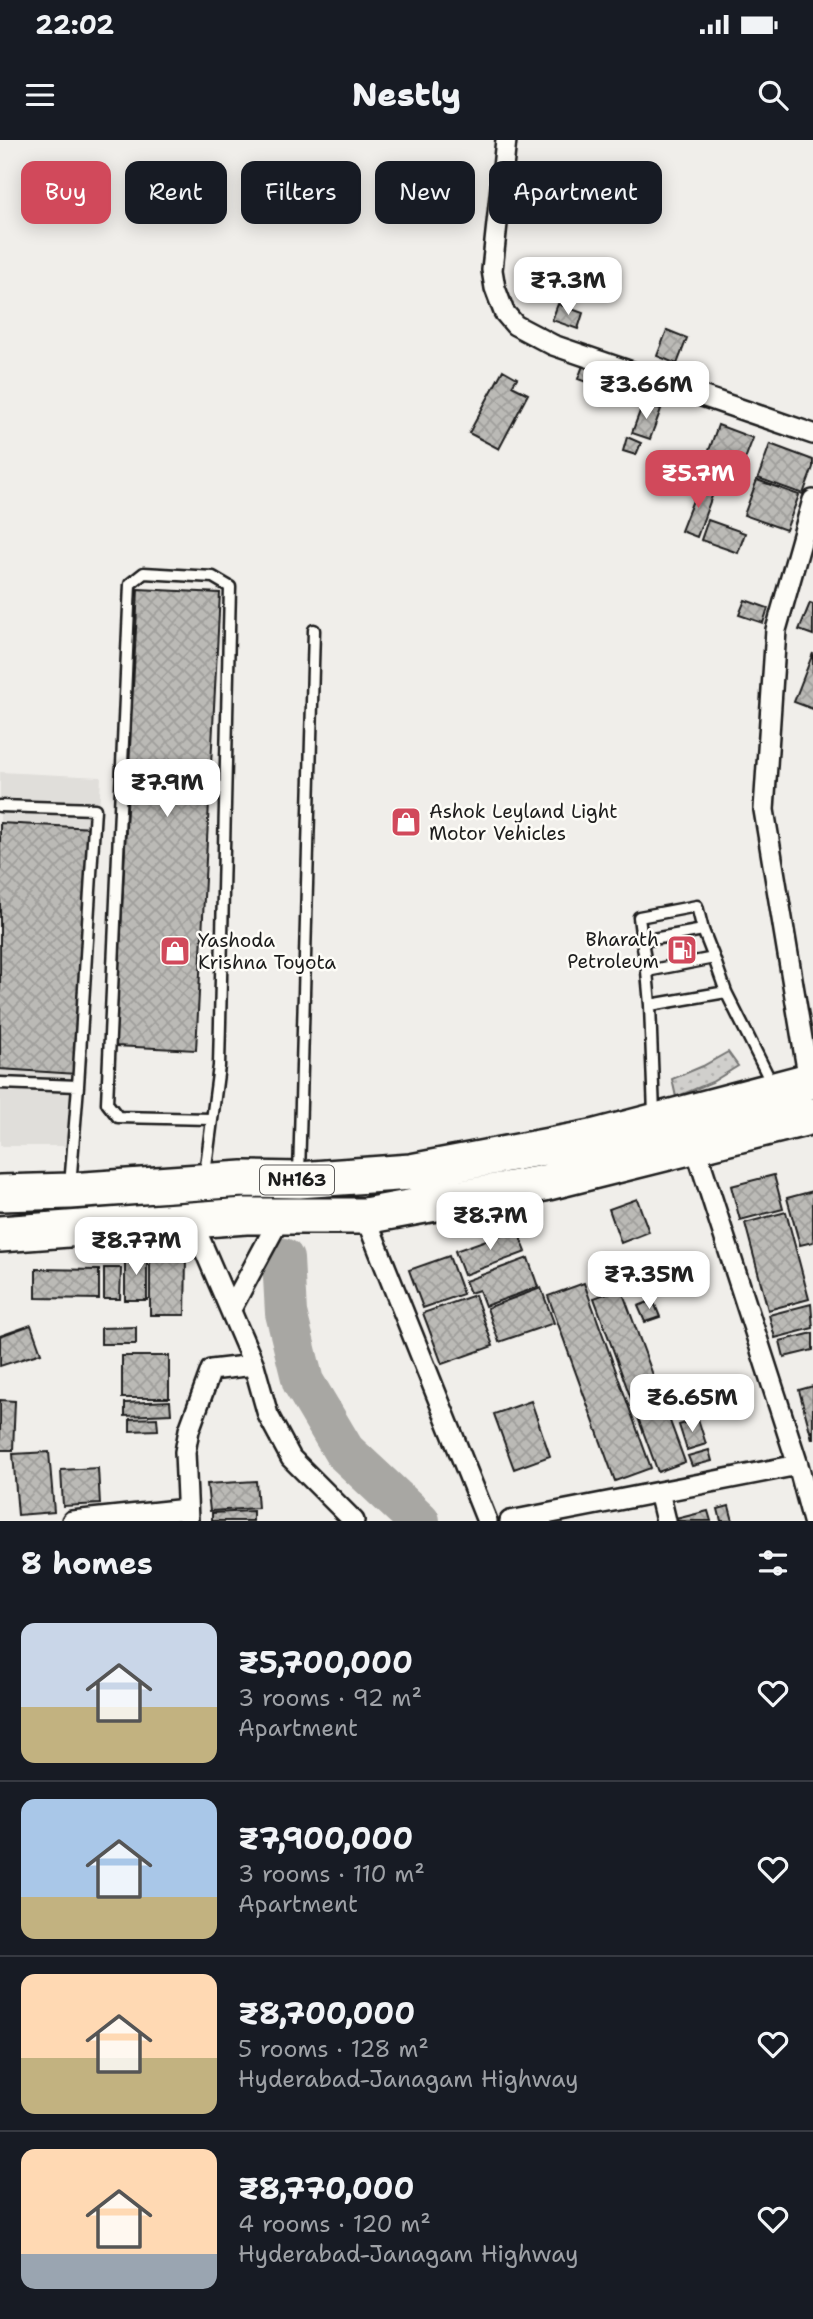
<!DOCTYPE html>
<meta charset="utf-8">
<style>
body{margin:0;font-family:"Shantell Sans",sans-serif;background:#242831;color:#f1f3f6;height:100vh;display:flex;flex-direction:column;font-size:26px;white-space:nowrap}
*{box-sizing:border-box;margin:0}
p{font-size:23px;color:#9ea1a6}
.icon{flex:none;width:38px;height:38px;fill:none;stroke:currentColor;stroke-width:2;stroke-linecap:round;stroke-linejoin:round}
.map{position:relative;height:1381px;overflow:hidden}
.panel{display:flex;flex-direction:column;background:#171b24;flex:1}
.panel>*{flex:none}
.banner{position:absolute;left:21px;top:21px;width:772px;height:63px;display:flex;gap:14px}
.price{position:absolute;translate:-50% -60px;padding:0 16px;border-radius:14px;background:#fff;color:#222;font-size:23px;line-height:46px;filter:drop-shadow(0 2px 4px #0008)}
.price::after{content:'';position:absolute;left:50%;top:42px;width:21px;height:16px;margin-left:-10px;background:inherit;clip-path:polygon(0 0,100% 0,50% 100%)}
.price.selected{background:#d1495b;color:#fff}
ul{padding:0;list-style:none}
li{display:flex;align-items:center;gap:21px;height:175px;padding:0 21px}
li+li{border-top:2px solid #363941}
li span{display:grid;place-items:center;flex:none;width:196px;height:140px;border-radius:14px;color:#555}
li>.icon{margin-inline-start:auto}
span .icon{width:84px;height:84px;fill:#fffc;stroke-width:1}
li b{font-size:30px}
h2{display:flex;justify-content:space-between;align-items:center;height:84px;padding:0 21px;font-size:30px}
.chip{padding:0 24px;border-radius:14px;background:#171b24;box-shadow:0 4px 18px #0003;font-size:24px;line-height:63px}
.chip.selected{background:#d1495b;color:#fff}
.status{display:flex;justify-content:space-between;align-items:center;height:49px;padding:0 35px;background:#171b24;direction:ltr}
.status svg{height:19px;fill:currentColor}
header{display:flex;justify-content:space-between;align-items:center;height:91px;padding:0 21px;background:#171b24;font-size:32px;font-weight:800}
.map>svg:first-child{display:block}
</style>
<div class="status"><b>22:02</b><svg viewBox="0 0 49 12"><path d="M0 12V9h3v3zM5 12V6h3v6zM10 12V3h3v9zM15 12V0h3v12zM26 1h20v11H26zM47 4h2v5h-2z"/></svg></div>
<header><svg class="icon" aria-label="menu" viewBox="0 0 24 24"><path d="M4 6h16M4 12h16M4 18h16"/></svg>Nestly<svg class="icon" aria-label="search" viewBox="0 0 24 24"><circle cx="10" cy="10" r="6"/><path d="M15 15l6 6"/></svg></header>
<div class="map">
<svg width="813" height="1381" viewBox="0 0 813 1381">
<defs>
<pattern id="grass-dots" width="8" height="8" patternUnits="userSpaceOnUse" patternTransform="scale(1.75)"><rect width="8" height="8" fill="#d0cfcc"/><path d="M2 2h.1M6 6h.1" fill="none" stroke="#b2b1af" stroke-width="1.8" stroke-linecap="round"/></pattern>
<pattern id="building-cross-hatch" width="8" height="8" patternUnits="userSpaceOnUse" patternTransform="scale(1.75)"><rect width="8" height="8" fill="#bbbab6"/><path d="M0 0l8 8M0 8l8-8" fill="none" stroke="#a09f9c"/></pattern>
</defs>
<rect width="100%" height="100%" fill="#f0eeea"/>
<filter id="ink" filterUnits="userSpaceOnUse"><feTurbulence type="fractalNoise" baseFrequency=".0143" numOctaves="2"/><feDisplacementMap in="SourceGraphic" scale="14" xChannelSelector="R" yChannelSelector="G"/><feConvolveMatrix kernelMatrix="1 2 1 2 8 2 1 2 1" color-interpolation-filters="sRGB"/></filter>
<g filter="url(#ink)">
<path fill="#e0deda" d="M 0,632 L 101,637 L 80,1006 L 0,1006 Z"/>
<path fill="url(#grass-dots)" stroke="#767674" stroke-width="2" d="M 728,912 L 738,926 L 712,942 L 676,957 L 672,939 L 703,926 Z"/>
<g fill="none" stroke-linecap="round" stroke-linejoin="round">
<path stroke="#a8a7a3" stroke-width="42" d="M 283,1119 L 286,1173 L 303,1242 L 344,1311 L 419,1381"/>
</g>
<path fill="url(#building-cross-hatch)" stroke="#1c1c1c" stroke-width="2" d="M 558,164 L 583,173 L 578,189 L 552,180 Z
M 667,190 L 687,198 L 677,224 L 657,216 Z
M 584,223 L 614,234 L 608,250 L 578,239 Z
M 503,230 L 517,238 L 512,246 L 528,254 L 499,309 L 469,293 Z
M 643,263 L 661,269 L 650,299 L 632,293 Z
M 718,285 L 753,298 L 739,335 L 705,322 Z
M 627,297 L 641,303 L 636,315 L 623,311 Z
M 770,304 L 813,320 L 813,327 L 803,354 L 758,338 Z
M 757,340 L 799,355 L 786,390 L 744,375 Z
M 700,342 L 715,348 L 697,397 L 681,391 Z
M 708,380 L 745,393 L 738,413 L 701,400 Z
M 138,449 L 220,453 L 196,910 L 115,906 Z
M 745,460 L 768,468 L 763,483 L 739,475 Z
M 810,463 L 813,464 L 813,495 L 799,490 Z
M 813,513 L 813,569 L 794,562 Z
M 0,683 L 93,688 L 77,934 L 0,929 Z
M 774,1035 L 783,1069 L 740,1080 L 731,1046 Z
M 813,1051 L 813,1102 L 800,1105 L 787,1058 Z
M 637,1059 L 649,1092 L 621,1103 L 609,1069 Z
M 786,1072 L 809,1159 L 768,1170 L 745,1083 Z
M 517,1089 L 526,1112 L 464,1135 L 455,1111 Z
M 125,1114 L 147,1114 L 147,1160 L 125,1160 Z
M 449,1116 L 463,1154 L 423,1168 L 409,1130 Z
M 150,1117 L 186,1117 L 185,1175 L 150,1175 Z
M 528,1118 L 538,1147 L 485,1166 L 479,1150 L 470,1153 L 465,1141 Z
M 104,1128 L 121,1128 L 120,1159 L 104,1159 Z
M 36,1129 L 99,1130 L 99,1159 L 36,1158 Z
M 584,1143 L 651,1328 L 615,1341 L 548,1156 Z
M 541,1148 L 554,1183 L 499,1202 L 487,1168 Z
M 621,1148 L 685,1322 L 658,1332 L 594,1158 Z
M 475,1155 L 493,1206 L 442,1224 L 423,1173 Z
M 653,1160 L 660,1177 L 645,1182 L 638,1166 Z
M 811,1164 L 813,1188 L 775,1198 L 769,1175 Z
M 31,1185 L 41,1213 L 0,1226 L 0,1196 Z
M 136,1187 L 136,1204 L 101,1204 L 101,1188 Z
M 813,1193 L 813,1210 L 784,1217 L 780,1201 Z
M 122,1216 L 169,1216 L 169,1258 L 122,1258 Z
M 813,1246 L 813,1299 L 812,1299 L 799,1250 Z
M 0,1260 L 15,1261 L 13,1310 L 0,1310 Z
M 170,1261 L 171,1274 L 125,1276 L 125,1263 Z
M 531,1261 L 550,1316 L 514,1329 L 494,1274 Z
M 157,1278 L 158,1290 L 130,1291 L 130,1279 Z
M 698,1279 L 706,1304 L 687,1310 L 679,1285 Z
M 709,1310 L 712,1321 L 692,1326 L 688,1316 Z
M 49,1312 L 54,1372 L 18,1375 L 13,1314 Z
M 98,1328 L 100,1364 L 63,1366 L 61,1330 Z
M 256,1341 L 258,1368 L 210,1371 L 207,1344 Z
M 729,1366 L 733,1381 L 721,1381 L 718,1369 Z
M 253,1371 L 253,1381 L 212,1381 L 212,1373 Z
M 708,1371 L 711,1381 L 677,1381 L 676,1379 Z"/>
<g fill="none" stroke-linecap="round" stroke-linejoin="round">
<g stroke="#1c1c1c" stroke-width="15">
<path id="lane" d="M 0,666 L 95,669 L 78,946
M 642,801 L 639,777 L 697,766 L 703,790
M 647,831 L 642,801 L 703,790 L 714,818
M 650,865 L 647,831 L 714,818 L 726,852
M 0,943 L 78,946 L 70,1046
M 654,974 L 650,865 L 726,852 L 772,944
M 205,1034 L 219,926 L 230,447 L 213,437 L 144,433 L 130,444 L 107,963 L 118,977 L 211,979
M 299,1035 L 314,490"/>
</g>
<g stroke="#1c1c1c" stroke-width="24">
<path id="street" d="M 506,0 L 492,130 L 495,148 L 504,172 L 515,185 L 553,205 L 813,294
M 809,941 L 764,670 L 776,490 L 813,360
M 695,1006 L 798,1325 L 813,1381
M 365,1076 L 487,1381
M 192,1081 L 254,1225 L 268,1275 L 291,1318 L 354,1381
M 231,1169 L 281,1076
M 659,1352 L 666,1381
M 72,1381 L 187,1369
M 188,1381 L 185,1312 L 189,1290 L 211,1230 L 254,1225
M 510,1381 L 798,1325"/>
</g>
<g stroke="#1c1c1c" stroke-width="40">
<path id="highway" d="M 0,1053 L 70,1051 L 243,1039 L 299,1040 L 411,1032 L 592,998 L 813,940
M 0,1094 L 246,1076 L 365,1076 L 544,1043 L 813,976"/>
</g>
<use href="#lane" stroke="#fdfcf7" stroke-width="10"/>
<use href="#street" stroke="#fdfcf7" stroke-width="19"/>
<use href="#highway" stroke="#fdfcf7" stroke-width="35"/>
</g>
</g>
<defs>
<g id="shop-square" transform="scale(1.575)"><rect x="-9" y="-9" width="18" height="18" rx="4" fill="#d1495b" stroke="#fdfcf7"/><path d="M-5-2.5h2.3a2.7 3.5 0 0 1 5.4 0H5L5.5 6h-11ZM-1.5-2.5h3a1.5 2.3 0 0 0-3 0Z" fill="#fff"/></g>
<g id="fuel-square" transform="scale(1.575)"><rect x="-9" y="-9" width="18" height="18" rx="4" fill="#d1495b" stroke="#fdfcf7"/><path d="M-5.5-6h7V0h2V4h1.3V-2.5L3-4.5l.8-.8L6-3V5H2.5V1h-1V6h-7ZM-4.2-4.7v3.2H.2V-4.7Z" fill="#fff"/></g>
</defs>
<g fill-rule="evenodd">
<use href="#shop-square" x="406" y="682"/>
<use href="#fuel-square" x="682" y="810"/>
<use href="#shop-square" x="175" y="811"/>
</g>
<g text-anchor="middle" stroke-width="5" stroke-linejoin="round" paint-order="stroke">
<rect fill="#fdfcf7" stroke="#605f5e" stroke-width="2" x="260" y="1025.5" width="74" height="29" rx="5"/>
<g font-size="18" font-weight="bold" fill="#1c1c1c">
<text x="297" y="1046">NH163</text>
</g>
<g font-size="19" fill="#1c1c1c" stroke="#fdfcf7" text-anchor="start">
<text x="429" y="678">Ashok Leyland Light<tspan x="429" dy="22">Motor Vehicles</tspan></text>
<text x="659" y="806" text-anchor="end">Bharath<tspan x="659" dy="22">Petroleum</tspan></text>
<text x="198" y="807">Yashoda<tspan x="198" dy="22">Krishna Toyota</tspan></text>
</g>
</g>
</svg>
<b class="price" style="left:568px;top:177px">₹7.3M</b>
<b class="price" style="left:646px;top:281px">₹3.66M</b>
<b class="price selected" style="left:698px;top:370px">₹5.7M</b>
<b class="price" style="left:167px;top:679px">₹7.9M</b>
<b class="price" style="left:490px;top:1112px">₹8.7M</b>
<b class="price" style="left:136px;top:1137px">₹8.77M</b>
<b class="price" style="left:649px;top:1171px">₹7.35M</b>
<b class="price" style="left:692px;top:1294px">₹6.65M</b>
<div class="banner">
<a class="chip selected">Buy</a>
<a class="chip">Rent</a>
<a class="chip">Filters</a>
<a class="chip">New</a>
<a class="chip">Apartment</a>
</div>
</div>
<section class="panel">
<h2>8 homes<svg class="icon" aria-label="filters" viewBox="0 0 24 24"><path d="M4 7h16M4 17h16"/><circle cx="9" cy="7" r="2"/><circle cx="15" cy="17" r="2"/></svg></h2>
<ul>
<li><span style="background:linear-gradient(#c9d6e8 60%,#c2b280 0)"><svg class="icon" aria-label="home" viewBox="0 0 24 24"><path d="M3 11l9-7 9 7M6 9v11h12V9"/></svg></span><div><b>₹5,700,000</b><p>3 rooms · 92 m²</p><p>Apartment</p></div><svg class="icon" aria-label="heart" viewBox="0 0 24 24"><path d="M12 20l-8-8c-3-5 5-10 8-4 3-6 11-1 8 4z"/></svg></li>
<li><span style="background:linear-gradient(#a9c7e8 70%,#c2b280 0)"><svg class="icon" aria-label="home" viewBox="0 0 24 24"><path d="M3 11l9-7 9 7M6 9v11h12V9"/></svg></span><div><b>₹7,900,000</b><p>3 rooms · 110 m²</p><p>Apartment</p></div><svg class="icon" aria-label="heart" viewBox="0 0 24 24"><path d="M12 20l-8-8c-3-5 5-10 8-4 3-6 11-1 8 4z"/></svg></li>
<li><span style="background:linear-gradient(#ffd9b3 60%,#c2b280 0)"><svg class="icon" aria-label="home" viewBox="0 0 24 24"><path d="M3 11l9-7 9 7M6 9v11h12V9"/></svg></span><div><b>₹8,700,000</b><p>5 rooms · 128 m²</p><p>Hyderabad-Janagam Highway</p></div><svg class="icon" aria-label="heart" viewBox="0 0 24 24"><path d="M12 20l-8-8c-3-5 5-10 8-4 3-6 11-1 8 4z"/></svg></li>
<li><span style="background:linear-gradient(#ffd9b3 75%,#9aa5b1 0)"><svg class="icon" aria-label="home" viewBox="0 0 24 24"><path d="M3 11l9-7 9 7M6 9v11h12V9"/></svg></span><div><b>₹8,770,000</b><p>4 rooms · 120 m²</p><p>Hyderabad-Janagam Highway</p></div><svg class="icon" aria-label="heart" viewBox="0 0 24 24"><path d="M12 20l-8-8c-3-5 5-10 8-4 3-6 11-1 8 4z"/></svg></li>
</ul>
</section>
